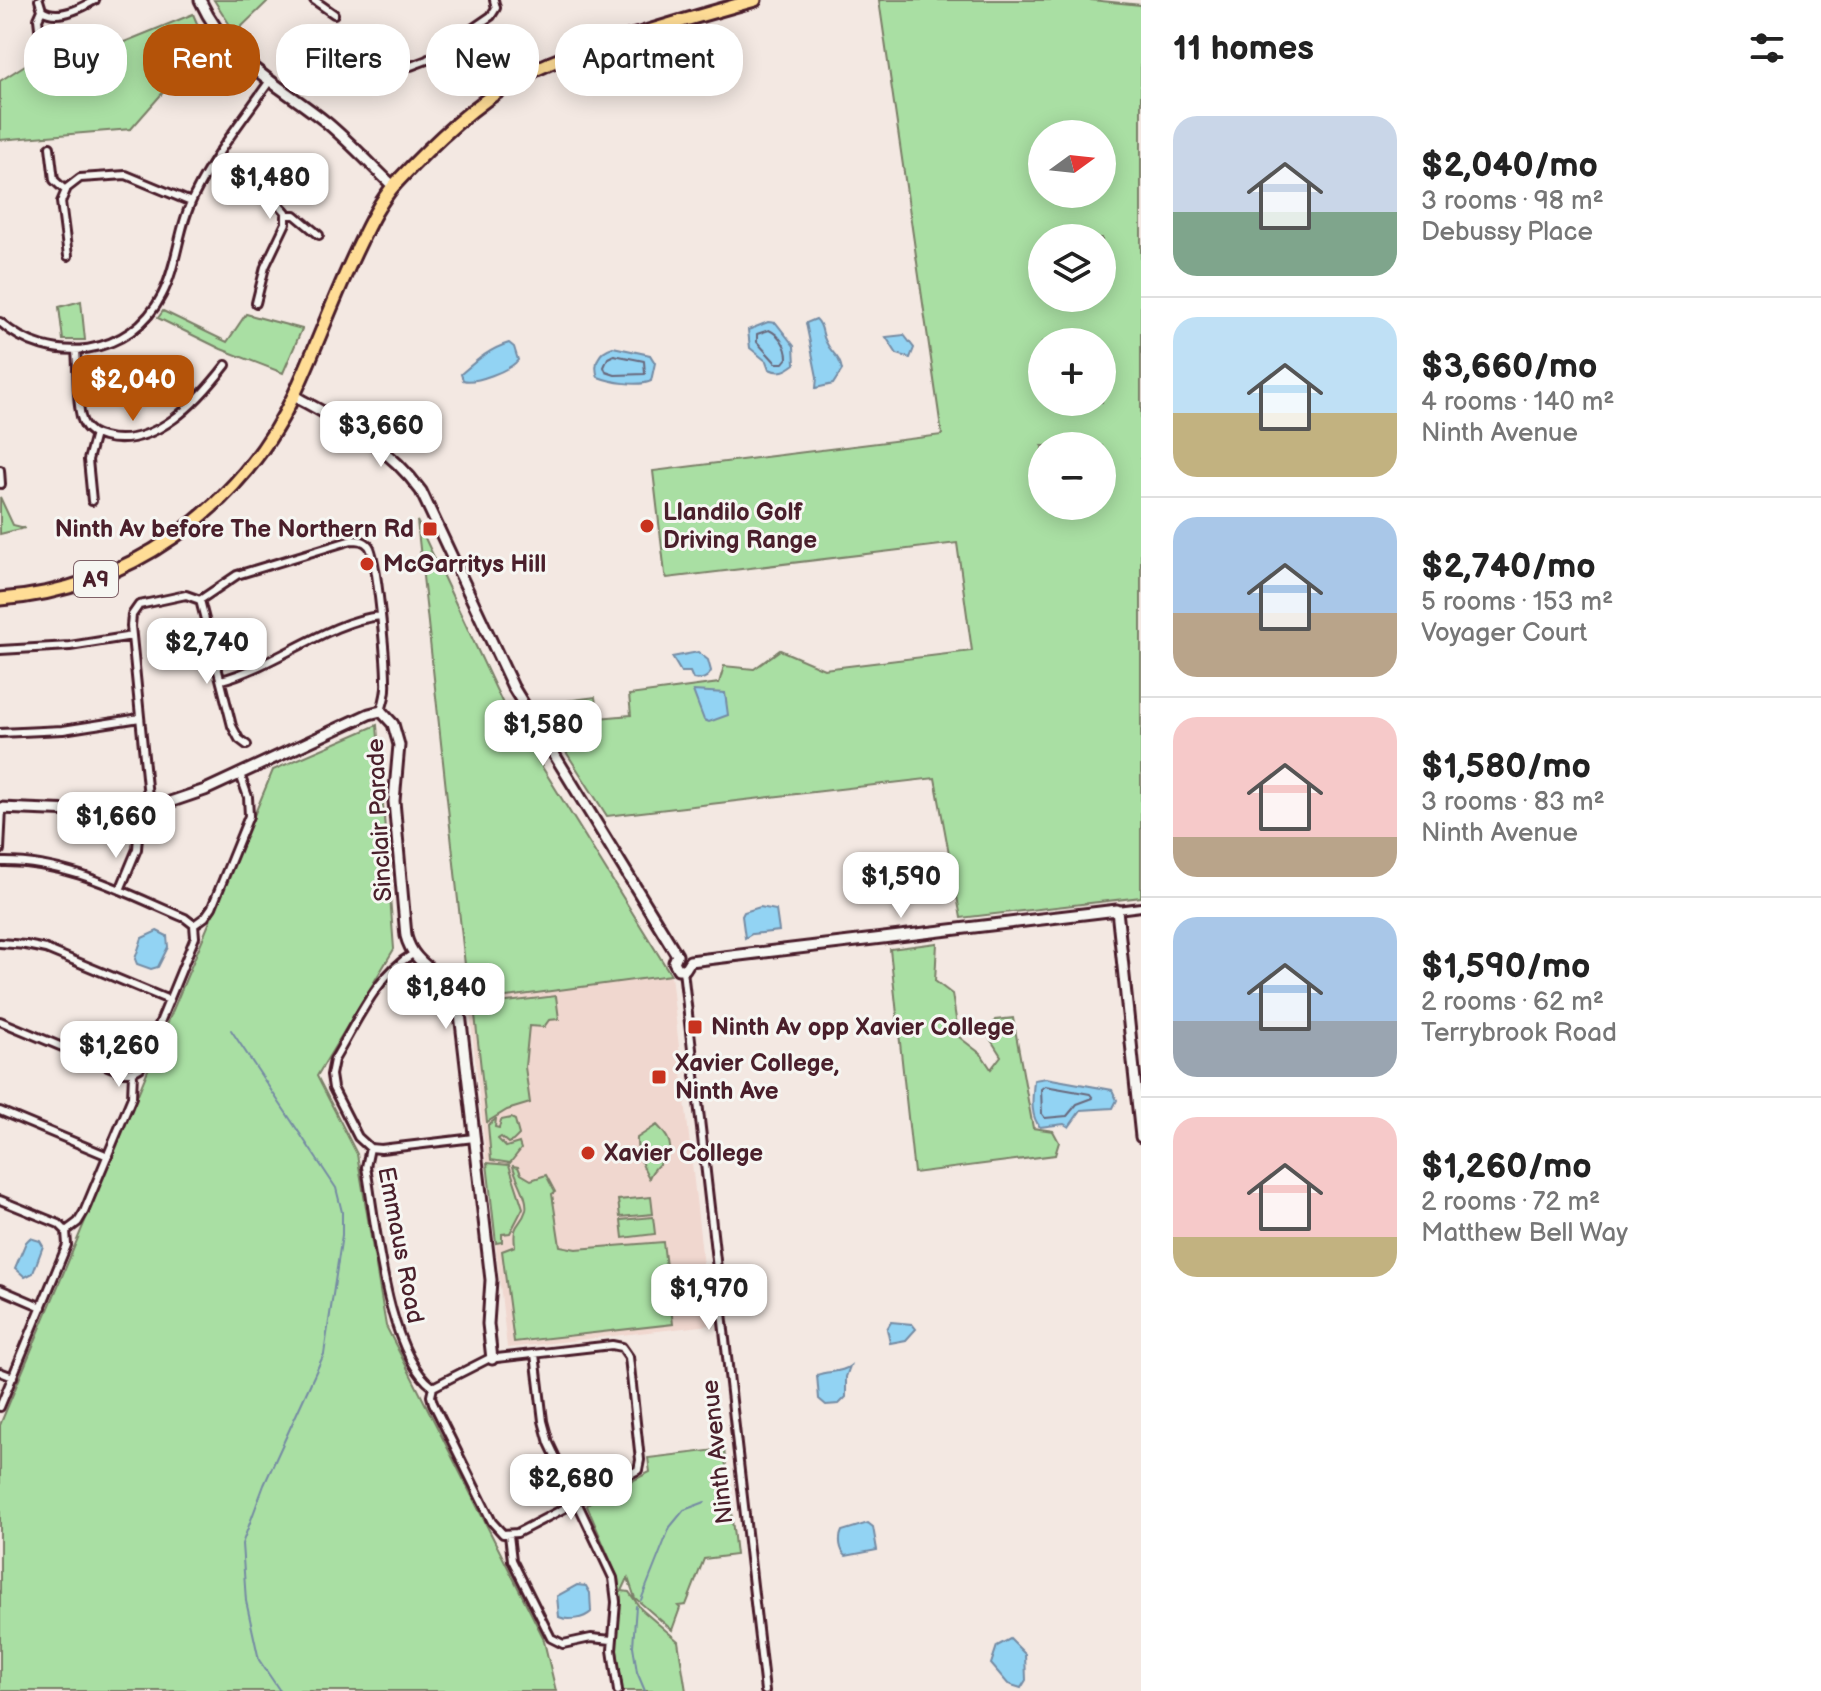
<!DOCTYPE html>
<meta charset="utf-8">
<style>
body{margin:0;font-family:"Balsamiq Sans",sans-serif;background:#f2f2f2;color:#222;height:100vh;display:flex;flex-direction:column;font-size:30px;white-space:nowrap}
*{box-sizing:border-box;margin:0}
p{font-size:26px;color:#767676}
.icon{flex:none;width:44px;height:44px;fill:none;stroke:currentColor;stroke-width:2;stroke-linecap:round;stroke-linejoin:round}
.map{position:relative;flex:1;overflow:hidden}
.side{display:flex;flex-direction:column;background:#fff;width:680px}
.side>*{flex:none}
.top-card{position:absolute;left:24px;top:24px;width:760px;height:72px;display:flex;gap:16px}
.needle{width:52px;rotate:75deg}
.fabs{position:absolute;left:1028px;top:120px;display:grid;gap:16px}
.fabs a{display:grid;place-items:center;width:88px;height:88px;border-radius:50%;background:#fff;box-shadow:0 4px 20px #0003;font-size:40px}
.price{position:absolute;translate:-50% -68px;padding:0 18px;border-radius:16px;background:#fff;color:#222;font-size:26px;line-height:52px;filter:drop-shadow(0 2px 4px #0008)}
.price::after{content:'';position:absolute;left:50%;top:48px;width:24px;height:18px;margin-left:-12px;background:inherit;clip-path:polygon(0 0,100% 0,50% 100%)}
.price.current{background:#b45309;color:#fff}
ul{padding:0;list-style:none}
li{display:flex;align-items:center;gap:24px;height:200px;padding:0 32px}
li+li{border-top:2px solid #e0e0e0}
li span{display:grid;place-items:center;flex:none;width:224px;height:160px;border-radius:24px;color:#555}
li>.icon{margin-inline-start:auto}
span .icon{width:96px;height:96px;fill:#fffc;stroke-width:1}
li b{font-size:34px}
h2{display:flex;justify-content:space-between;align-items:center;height:96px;padding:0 32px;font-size:34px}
.tag{padding:0 28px;border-radius:32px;background:#fff;box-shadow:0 4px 20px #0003;font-size:28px;line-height:72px}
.tag.current{background:#b45309;color:#fff}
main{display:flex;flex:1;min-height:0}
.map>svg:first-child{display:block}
</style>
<main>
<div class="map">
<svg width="1141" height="1691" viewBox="0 0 1141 1691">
<rect width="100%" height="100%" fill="#f3e8e2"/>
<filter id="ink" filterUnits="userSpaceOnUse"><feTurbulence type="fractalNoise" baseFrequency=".0125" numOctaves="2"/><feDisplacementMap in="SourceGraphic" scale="16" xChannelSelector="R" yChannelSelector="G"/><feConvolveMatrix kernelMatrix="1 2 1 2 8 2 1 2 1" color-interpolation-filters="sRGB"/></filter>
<g filter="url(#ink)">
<path fill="#f0d7cf" d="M 671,975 L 710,1325 L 507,1348 L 469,1002 Z"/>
<path fill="#a9dfa3" stroke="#7a7f67" stroke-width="2" fill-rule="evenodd" d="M 214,0 L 269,0 L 235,33 Z
M 879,0 L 1091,0 L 1141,5 L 1141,897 L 961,918 L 935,778 L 607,816 L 536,705 L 595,697 L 598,718 L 631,715 L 629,695 L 719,683 L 724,666 L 754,669 L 780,650 L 824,669 L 972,651 L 957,543 L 667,578 L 665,574 L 653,471 L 942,435 ZM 1042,134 L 1102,134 L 1102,194 L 1042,194 ZM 1042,238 L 1102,238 L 1102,298 L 1042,298 ZM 1042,342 L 1102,342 L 1102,402 L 1042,402 ZM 1042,446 L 1102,446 L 1102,506 L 1042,506 Z
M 193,14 L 199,28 L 209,40 L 131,129 L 0,140 L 0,81 L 33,60 L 34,64 L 44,66 L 56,63 L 55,58 L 107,49 Z
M 81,301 L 85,340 L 63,340 L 59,307 Z
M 163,311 L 227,342 L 246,314 L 302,329 L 283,373 L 221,349 L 158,318 Z
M 0,497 L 13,525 L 25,528 L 0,534 Z
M 417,521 L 503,704 L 671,975 L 469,1002 Z
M 377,725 L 394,949 L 317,1076 L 357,1154 L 386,1326 L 543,1637 L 556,1691 L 0,1691 L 0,1425 L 273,770 Z
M 937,943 L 935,981 L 952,994 L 959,1037 L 981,1054 L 991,1069 L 1001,1056 L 989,1037 L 995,1020 L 1013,1018 L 1033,1128 L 1053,1131 L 1059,1142 L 1055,1155 L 914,1173 L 890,949 Z
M 556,996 L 559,1019 L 549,1020 L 544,1027 L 529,1026 L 525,1067 L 530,1103 L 507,1110 L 487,1122 L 474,1006 Z
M 511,1118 L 515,1120 L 519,1135 L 513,1141 L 508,1143 L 501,1137 L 498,1139 L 506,1147 L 519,1143 L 521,1149 L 510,1163 L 491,1160 L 488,1125 L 496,1119 L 495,1127 L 499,1128 L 501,1120 Z
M 657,1125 C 688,1156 655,1159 649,1178 C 642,1165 636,1153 637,1138 Z
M 487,1163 L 509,1165 L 523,1208 L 510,1233 L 502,1234 L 502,1242 L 496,1243 Z
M 513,1166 L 518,1167 L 521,1174 L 531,1180 L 546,1175 L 555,1192 L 552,1194 L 560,1246 L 576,1249 L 663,1242 L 673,1324 L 514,1342 L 502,1251 L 515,1246 C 512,1221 521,1227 526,1210 C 529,1197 515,1178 513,1166 Z
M 651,1197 L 653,1214 L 620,1217 L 618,1200 Z
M 653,1217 L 655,1234 L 623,1238 L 621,1220 Z
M 724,1449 L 736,1555 L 704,1559 L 686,1605 L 678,1606 L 680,1608 L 672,1630 L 635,1598 L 628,1578 L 622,1591 L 629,1592 L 641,1609 L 678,1641 L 686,1691 L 623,1691 L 616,1645 L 621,1600 L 618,1578 L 587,1506 L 590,1502 L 650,1472 L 648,1458 Z"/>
<path fill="#92d3f3" stroke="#758ba3" stroke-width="2" d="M 816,319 C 824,326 821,334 826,342 C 832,355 839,354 842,370 L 833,384 L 816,388 L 817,377 L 806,323 Z
M 768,322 L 776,323 L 794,346 L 795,364 C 786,371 780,374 769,369 L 766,361 L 750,348 L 748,330 Z
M 904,335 L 914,348 L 910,358 L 897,354 L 886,337 Z
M 509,343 L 514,347 L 518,360 C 511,370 474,384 463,380 L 461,374 C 477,360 489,349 509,343 Z
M 613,347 L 650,355 L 655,363 L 651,381 C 638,387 611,382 598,377 C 593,363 599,351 613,347 Z
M 698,652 L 708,660 L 711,671 C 708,678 701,681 693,679 L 690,672 L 681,672 L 672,657 Z
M 693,691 L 725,693 L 728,715 L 709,722 L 704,720 Z
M 760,907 L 776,910 L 779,931 L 752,934 L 745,938 L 742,916 L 744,912 Z
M 157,931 L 167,936 L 168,947 L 158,967 L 151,969 L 137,964 L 135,959 L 142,938 Z
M 1046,1078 L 1112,1090 L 1117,1100 L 1113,1108 L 1081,1110 L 1069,1127 L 1064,1124 L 1040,1127 C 1029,1115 1033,1095 1034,1080 Z
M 30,1238 L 40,1241 L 43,1246 L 33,1273 L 25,1277 L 15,1268 L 26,1242 Z
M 891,1322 L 912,1324 L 916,1329 L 906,1340 L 890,1343 L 887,1329 Z
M 850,1366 L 846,1377 L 846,1397 L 839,1404 L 826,1405 L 819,1399 L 817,1375 C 828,1370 840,1374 850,1366 Z
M 868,1523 L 873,1527 L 877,1550 L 846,1556 C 840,1551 838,1539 842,1531 Z
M 577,1585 L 586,1586 L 590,1593 L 591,1612 C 584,1619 568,1621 559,1617 L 557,1596 Z
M 1010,1639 L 1025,1654 L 1026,1680 L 1021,1688 L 1008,1684 L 991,1664 L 997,1646 Z"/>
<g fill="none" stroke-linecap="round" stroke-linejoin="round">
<path stroke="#67677b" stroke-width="2" d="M 769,330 C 780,335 787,347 787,358 L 783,363 L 776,363 L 757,342 L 757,334 Z
M 614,355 L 644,361 L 645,374 L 615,375 L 606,372 L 604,367 L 608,358 Z
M 1045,1086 L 1090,1094 L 1093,1098 L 1077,1104 L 1067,1116 L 1045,1118 L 1042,1114 L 1041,1089 Z"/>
<path stroke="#758ba3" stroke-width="2" d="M 231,1030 L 336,1188 L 342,1212 L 342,1235 L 324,1354 L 264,1485 L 242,1544 L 246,1601 L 259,1660 L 280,1691
M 641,1600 L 670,1527 L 684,1510 L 705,1502
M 636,1606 L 633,1646 L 637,1672 L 645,1691"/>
<g stroke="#4a1f2b" stroke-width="12">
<path id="street" d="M 39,0 L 42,10 C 57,20 80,9 95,0
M 314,0 L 334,14
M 41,45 L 38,19 L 42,10
M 411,66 L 427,60 L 491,16 L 496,8 L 494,0
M 50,147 L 54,180 L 65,190
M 217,157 L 274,199 L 286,212 L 286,223 L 265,267 L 256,303
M 287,215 L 295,215 L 319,235
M 68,256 L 61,202 L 67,188 L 80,178 L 126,175 L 191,202
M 0,322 C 50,367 131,357 162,295 C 178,264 178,227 194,196 C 214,155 243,119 269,82
M 76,351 C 78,367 76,413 84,424 C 88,432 96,435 104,437 C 154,450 199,400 226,365
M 0,470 L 1,484
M 92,501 L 88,460 L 95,434
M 200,600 L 232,726 L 239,739 L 247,745
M 0,650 L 70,646 L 132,636
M 221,680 C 273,667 329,621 380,616
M 0,733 L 63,730 L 140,718
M 149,807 L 131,626 L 132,615 L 139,605 L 186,595 L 200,600 L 237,575 L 352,540 C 358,540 364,540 369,546 C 377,556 386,662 386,681 C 387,692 384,701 381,711
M 0,850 L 2,808
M 0,862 C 65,860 126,893 185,918 L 194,925
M 120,890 L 137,849 L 138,836
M 1117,910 L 1141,907
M 0,943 L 26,945 L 46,949 L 169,1000
M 413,954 C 375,976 356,1024 334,1060 L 331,1075 L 333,1088 L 358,1137 L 370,1148 L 381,1149 L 474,1138
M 683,970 L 765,1691
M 0,1021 L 122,1072 L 133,1072
M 0,1111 L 108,1156
M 370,1148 L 366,1167 C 376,1223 386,1353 433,1387
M 0,1200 L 59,1224 L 66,1231
M 0,1289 L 42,1307
M 612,1345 L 622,1347 L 629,1357 L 640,1460 L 638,1470 L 517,1533 L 503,1534 L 492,1522 L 433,1403 L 431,1396 L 433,1387 L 488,1359 Z
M 535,1354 L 543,1421 L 549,1443 L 613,1578 L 616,1602 L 612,1650 L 618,1691
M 0,1372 L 13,1377
M 0,1407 L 67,1245 L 66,1231 L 78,1222 L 84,1212 L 132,1097 L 133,1072 L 140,1068 L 145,1059 L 195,937 L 194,925 L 205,917 L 212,907 L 249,816 L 248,797 L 240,774
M 509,1535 L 512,1560 L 551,1638 L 563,1644 L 591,1638 L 612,1640"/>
</g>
<g stroke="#4a1f2b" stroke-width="15">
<path id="secondary" d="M 200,0 C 228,61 277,83 326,122 C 350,142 371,165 393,186
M 294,396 C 343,423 388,445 421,491 L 513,687 L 677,955
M 0,808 L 99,812 L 161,805 L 205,790 L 369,714 L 381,711 L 393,724 L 399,745 L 394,801 L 406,936 C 415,971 449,971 459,1005 L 491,1280 L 488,1324 L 492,1359
M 677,955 L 674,962 L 678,969 L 685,969 L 690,961
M 690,961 L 1117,910 L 1141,1137"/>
</g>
<g stroke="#4a1f2b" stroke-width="17">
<path id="highway" d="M 0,599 C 126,590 240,510 294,395 C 317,346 335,294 359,245 C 369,224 380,201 396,183 C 434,142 476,102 525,75 C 561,56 600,45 639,34 C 677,22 716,11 755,0"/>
</g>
<use href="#street" stroke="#f6f6f2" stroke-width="6"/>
<use href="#secondary" stroke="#f6f6f2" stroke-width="9"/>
<use href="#highway" stroke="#ffdd96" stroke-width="11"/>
</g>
</g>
<g fill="#c8321e" stroke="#f6f6f2" stroke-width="3">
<circle cx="647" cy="526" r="8"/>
<rect x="422" y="521" width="16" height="16" rx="4"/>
<circle cx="367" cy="564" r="8"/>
<rect x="687" y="1019" width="16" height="16" rx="4"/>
<rect x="651" y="1069" width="16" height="16" rx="4"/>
<circle cx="588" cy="1153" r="8"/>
</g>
<g text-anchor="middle" stroke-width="6" stroke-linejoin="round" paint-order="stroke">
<rect fill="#f6f6f2" stroke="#7e6067" stroke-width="2" x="74" y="561" width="44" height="36" rx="6"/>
<g font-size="22" font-weight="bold" fill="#4a1f2b">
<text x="96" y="587">A9</text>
</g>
<g font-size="24" font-weight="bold" fill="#4a1f2b" stroke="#f6f6f2" text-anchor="start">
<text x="663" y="520">Llandilo Golf<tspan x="663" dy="28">Driving Range</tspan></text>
<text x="414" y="537" text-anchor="end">Ninth Av before The Northern Rd</text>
<text x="383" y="572">McGarritys Hill</text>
<text x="711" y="1035">Ninth Av opp Xavier College</text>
<text x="675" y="1071">Xavier College,<tspan x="675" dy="28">Ninth Ave</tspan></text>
<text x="604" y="1161">Xavier College</text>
</g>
<g font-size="24" fill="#4a1f2b" stroke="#f6f6f2">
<text transform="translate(379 820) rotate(-93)" y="8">Sinclair Parade</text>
<text transform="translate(401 1245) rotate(79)" y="8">Emmaus Road</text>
<text transform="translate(717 1452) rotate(-96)" y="8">Ninth Avenue</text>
</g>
</g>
</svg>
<div class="fabs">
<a><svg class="needle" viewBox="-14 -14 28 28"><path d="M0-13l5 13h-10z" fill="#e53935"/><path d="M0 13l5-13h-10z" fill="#767676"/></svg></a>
<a><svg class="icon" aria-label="layers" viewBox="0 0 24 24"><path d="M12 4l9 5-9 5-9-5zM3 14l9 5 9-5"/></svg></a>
<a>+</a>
<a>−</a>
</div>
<b class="price" style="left:270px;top:221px">$1,480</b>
<b class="price current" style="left:133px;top:423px">$2,040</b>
<b class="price" style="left:381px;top:469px">$3,660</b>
<b class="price" style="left:207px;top:686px">$2,740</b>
<b class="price" style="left:543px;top:768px">$1,580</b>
<b class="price" style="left:116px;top:860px">$1,660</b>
<b class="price" style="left:901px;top:920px">$1,590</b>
<b class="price" style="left:446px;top:1031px">$1,840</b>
<b class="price" style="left:119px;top:1089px">$1,260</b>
<b class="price" style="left:709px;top:1332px">$1,970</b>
<b class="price" style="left:571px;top:1522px">$2,680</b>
<div class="top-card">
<a class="tag">Buy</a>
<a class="tag current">Rent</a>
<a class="tag">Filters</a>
<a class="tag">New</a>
<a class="tag">Apartment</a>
</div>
</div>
<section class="side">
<h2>11 homes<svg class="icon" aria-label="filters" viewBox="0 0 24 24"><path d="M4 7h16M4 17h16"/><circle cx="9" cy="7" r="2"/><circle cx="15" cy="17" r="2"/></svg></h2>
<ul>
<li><span style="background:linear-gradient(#c9d6e8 60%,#7fa58c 0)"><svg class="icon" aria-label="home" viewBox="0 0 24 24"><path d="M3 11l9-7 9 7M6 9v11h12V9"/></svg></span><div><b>$2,040/mo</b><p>3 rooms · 98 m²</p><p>Debussy Place</p></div></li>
<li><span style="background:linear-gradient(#bfe0f5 60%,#c2b280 0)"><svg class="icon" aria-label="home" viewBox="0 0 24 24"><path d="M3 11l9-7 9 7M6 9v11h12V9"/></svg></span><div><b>$3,660/mo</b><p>4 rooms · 140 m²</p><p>Ninth Avenue</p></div></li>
<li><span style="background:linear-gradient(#a9c7e8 60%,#b9a48a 0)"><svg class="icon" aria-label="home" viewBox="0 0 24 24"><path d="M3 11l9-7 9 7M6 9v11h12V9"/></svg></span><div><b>$2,740/mo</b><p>5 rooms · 153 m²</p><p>Voyager Court</p></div></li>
<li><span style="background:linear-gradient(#f6c9c9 75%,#b9a48a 0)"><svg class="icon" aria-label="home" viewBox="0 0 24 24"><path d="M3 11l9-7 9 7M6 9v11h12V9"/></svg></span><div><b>$1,580/mo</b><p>3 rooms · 83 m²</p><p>Ninth Avenue</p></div></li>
<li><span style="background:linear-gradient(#a9c7e8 65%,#9aa5b1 0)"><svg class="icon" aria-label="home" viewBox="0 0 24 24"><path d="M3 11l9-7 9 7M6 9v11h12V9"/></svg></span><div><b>$1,590/mo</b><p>2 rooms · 62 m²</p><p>Terrybrook Road</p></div></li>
<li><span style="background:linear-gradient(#f6c9c9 75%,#c2b280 0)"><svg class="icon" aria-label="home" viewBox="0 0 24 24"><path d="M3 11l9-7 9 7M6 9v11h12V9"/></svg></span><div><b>$1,260/mo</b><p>2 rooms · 72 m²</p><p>Matthew Bell Way</p></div></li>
</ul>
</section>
</main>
